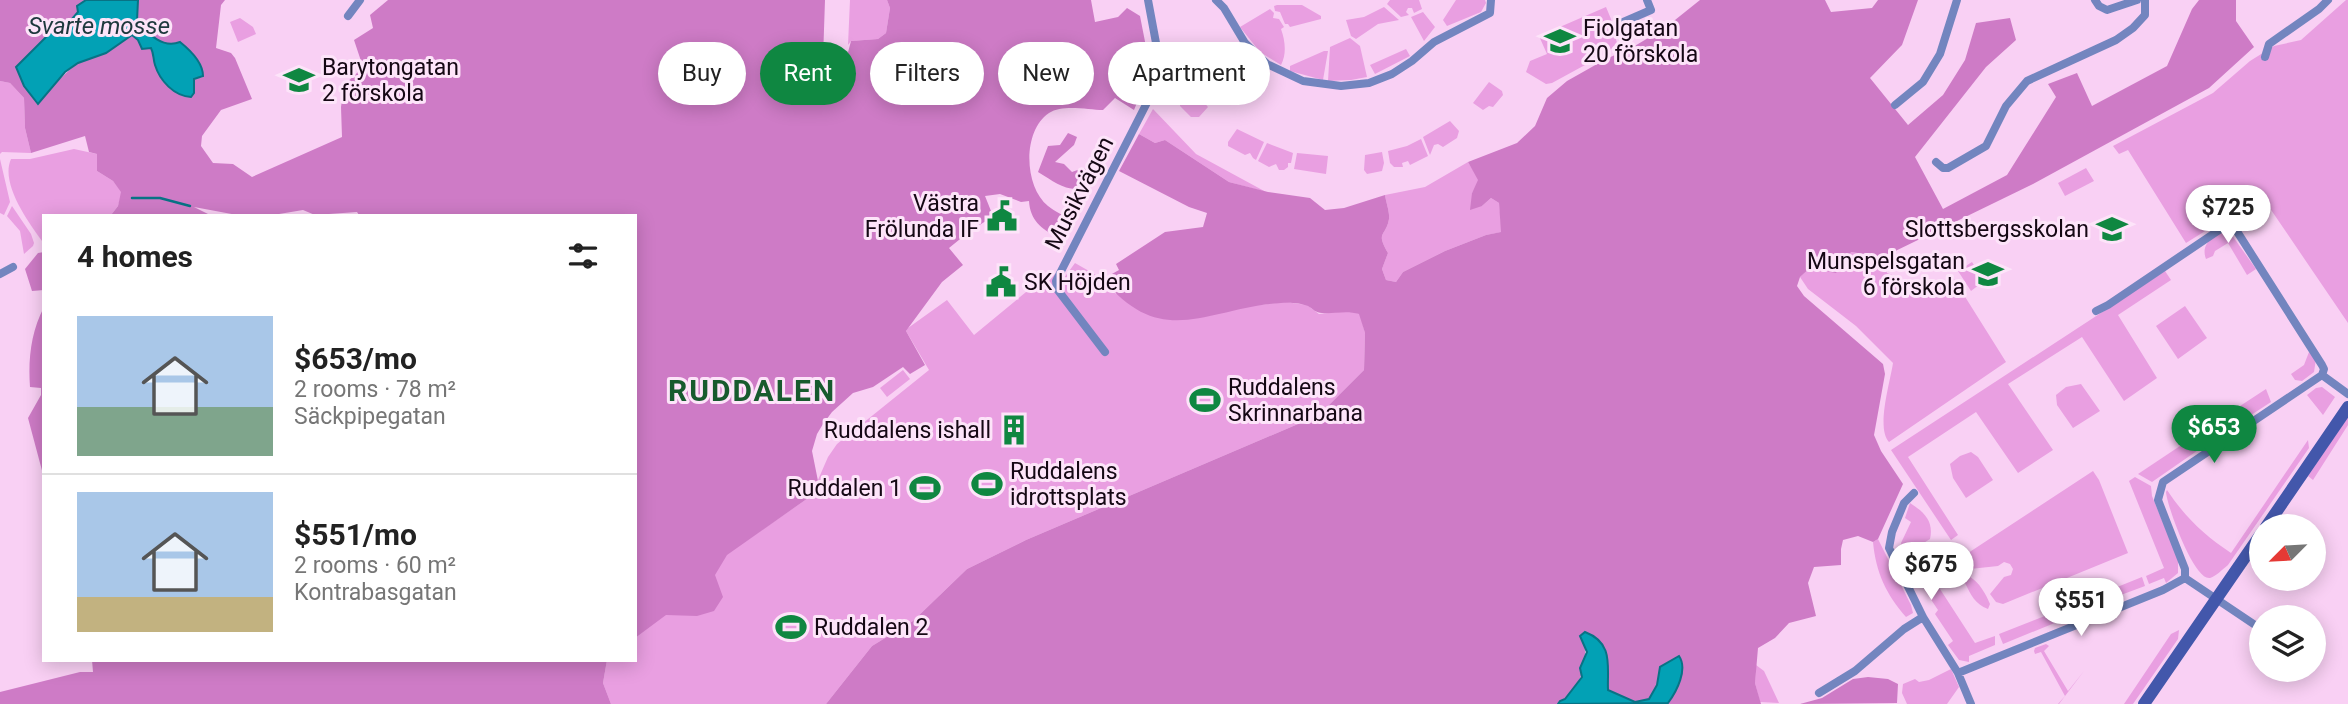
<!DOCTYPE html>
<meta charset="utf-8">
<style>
body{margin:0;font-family:Roboto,sans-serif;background:#f6f6f6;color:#222;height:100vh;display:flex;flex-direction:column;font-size:26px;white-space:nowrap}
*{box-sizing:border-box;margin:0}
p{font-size:23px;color:#767676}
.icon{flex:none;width:38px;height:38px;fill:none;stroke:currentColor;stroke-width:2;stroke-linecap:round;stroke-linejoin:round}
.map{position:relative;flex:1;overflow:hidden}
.side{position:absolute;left:42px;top:214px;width:595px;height:448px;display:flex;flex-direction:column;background:#fff;border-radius:0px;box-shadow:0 4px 18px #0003}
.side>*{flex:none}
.banner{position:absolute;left:658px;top:42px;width:665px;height:63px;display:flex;gap:14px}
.needle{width:46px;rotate:246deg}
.controls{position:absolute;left:2249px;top:514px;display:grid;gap:14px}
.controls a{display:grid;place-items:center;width:77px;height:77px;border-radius:50%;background:#fff;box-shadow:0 4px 18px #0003;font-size:35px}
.price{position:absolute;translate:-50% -60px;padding:0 16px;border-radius:24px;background:#fff;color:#222;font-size:23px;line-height:46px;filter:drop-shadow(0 2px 4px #0008)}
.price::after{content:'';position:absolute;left:50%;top:42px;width:21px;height:16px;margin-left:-10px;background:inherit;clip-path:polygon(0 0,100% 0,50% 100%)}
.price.current{background:#0f8741;color:#fff}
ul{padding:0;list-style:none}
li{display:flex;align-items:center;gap:21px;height:175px;padding:0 35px}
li+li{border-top:2px solid #e0e0e0}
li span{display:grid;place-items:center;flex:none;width:196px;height:140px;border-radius:0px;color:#555}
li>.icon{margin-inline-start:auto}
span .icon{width:84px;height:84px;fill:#fffc;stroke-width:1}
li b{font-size:30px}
h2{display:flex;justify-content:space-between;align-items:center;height:84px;padding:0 35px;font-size:30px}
.chip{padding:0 24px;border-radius:32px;background:#fff;box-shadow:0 4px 18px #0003;font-size:24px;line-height:63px}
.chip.current{background:#0f8741;color:#fff}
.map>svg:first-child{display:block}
</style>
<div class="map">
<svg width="2348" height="704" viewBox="0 0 2348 704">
<rect width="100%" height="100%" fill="#f9d0f4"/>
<path fill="#e99fe1" d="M 850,0 L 887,0 L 890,8 L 886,33 L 878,39 L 851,41 L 848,45 Z
M 1390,0 L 1419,0 L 1422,9 L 1414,13 L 1412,8 L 1408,8 L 1406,12 L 1409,15 L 1401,17 L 1387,4 Z
M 1456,0 L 1485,0 L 1486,3 L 1481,12 L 1447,26 L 1443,20 Z
M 2346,0 L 2348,0 L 2348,323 L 2265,201 L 2253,201 L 2186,243 L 2128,150 L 2119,154 L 2113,146 L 2213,93 L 2250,61 L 2274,46 L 2301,40 Z
M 1277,5 L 1302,5 L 1321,16 L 1321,19 L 1290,27 L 1288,24 L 1285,24 L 1280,12 L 1275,11 L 1274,6 Z
M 1384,7 L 1399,20 L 1378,24 L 1356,39 L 1351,36 L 1346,20 L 1364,17 Z
M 1606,7 L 1611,19 L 1617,43 L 1607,53 L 1552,83 L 1546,84 L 1526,72 L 1530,61 L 1547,54 L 1539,36 Z
M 1270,9 L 1274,13 L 1273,18 L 1279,19 L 1284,27 L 1281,29 C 1285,40 1287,54 1281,65 L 1260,52 L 1240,27 Z
M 1423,12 L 1435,27 L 1424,41 L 1411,17 Z
M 240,18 L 253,27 L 256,34 L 238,42 L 230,22 Z
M 1350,38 L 1360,46 L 1367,77 L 1351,80 L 1328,81 L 1330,47 Z
M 1406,49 L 1410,56 L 1375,74 L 1370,65 Z
M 1324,51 L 1328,51 L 1323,80 L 1290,71 L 1290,66 Z
M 1181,76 L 1208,107 L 1199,117 L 1191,117 L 1180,106 L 1180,99 L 1175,99 L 1174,93 L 1178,78 Z
M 0,81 L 10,83 L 24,98 L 25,128 L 31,153 L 2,152 L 0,154 Z
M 1489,82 L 1502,91 L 1503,95 L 1493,107 L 1489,106 L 1483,110 L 1473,103 Z
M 1153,109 L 1196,154 L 1266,192 L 1229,182 L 1165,140 L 1155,143 L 1139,134 Z
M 1450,121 L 1459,131 L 1457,138 L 1443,147 L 1438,144 L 1434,145 L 1430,155 L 1423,137 Z
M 1237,129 L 1264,142 L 1256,160 L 1253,158 L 1250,153 L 1245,155 L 1228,146 L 1228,142 Z
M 1421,139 L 1428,156 L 1410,165 L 1408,161 L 1402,163 L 1403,167 L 1394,167 L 1390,163 L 1388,151 L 1407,146 Z
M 1267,143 L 1293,153 L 1291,163 L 1288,163 L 1288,167 L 1284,170 L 1279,170 L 1276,164 L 1269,167 L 1258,161 Z
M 74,149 L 97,154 L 97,171 L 113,181 L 122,192 L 118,206 L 111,215 L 44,215 L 44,241 L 42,241 C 28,222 0,183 11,159 L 30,159 Z
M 1382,152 L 1384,163 L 1382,171 L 1367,174 L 1364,170 L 1365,155 Z
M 1297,153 L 1328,156 L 1326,174 L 1294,169 Z
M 0,159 L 10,202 L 4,215 L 0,213 Z
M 1468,162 L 1479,180 L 1472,193 L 1482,206 L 1491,198 L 1499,203 L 1502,232 L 1486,235 L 1445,251 L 1403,272 L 1396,282 L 1386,280 L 1382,269 L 1388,253 C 1375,231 1386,237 1389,219 C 1390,213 1386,202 1385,195 L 1425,187 Z
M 2086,168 L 2094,181 L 2065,196 L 2058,183 Z
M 12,206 L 31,234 L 34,243 L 33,246 L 24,254 L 20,231 L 7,216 Z
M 2229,231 L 2256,269 L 2247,275 L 2228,243 L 2215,251 L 2213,256 L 2206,259 C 2200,244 2214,233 2229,231 Z
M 1851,252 L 1883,257 L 1887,273 L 1900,278 L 1901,287 L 1929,295 L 1952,276 L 2006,362 L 1889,442 C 1876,428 1890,383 1893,363 L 1856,326 L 1808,289 L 1800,277 L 1810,268 Z
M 1972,262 L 1984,281 L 1971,291 L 1958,271 Z
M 1075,263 L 1103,279 L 1116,294 L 1260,305 L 1285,302 L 1307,305 L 1319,314 L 1348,311 L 1360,314 L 1365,333 L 1364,370 L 1319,415 L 1026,540 L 967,569 L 913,621 L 872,646 L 826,704 L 611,704 L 603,683 L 607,660 L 635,660 L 635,625 L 669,587 L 749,539 L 811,496 L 828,457 L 837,444 L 929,370 L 906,331 L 908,328 L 947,300 L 974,335 L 1037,283 L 1047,271 L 1064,278 Z
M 2165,271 L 2171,280 L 2118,315 L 2157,378 L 2124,401 L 2082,337 L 2008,384 L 2053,450 L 2018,473 L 1976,412 L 1908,457 L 1958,535 L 1951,540 L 1891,450 Z
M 2185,306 L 2207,338 L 2178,359 L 2156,326 Z
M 2309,352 L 2316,359 L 2314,372 L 2302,381 L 2295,380 L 2291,374 L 2304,365 Z
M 903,370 L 910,379 L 887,397 L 880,388 Z
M 2081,384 L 2100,411 L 2073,428 L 2057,405 L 2056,395 L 2066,387 Z
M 2322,387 L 2335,397 L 2323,415 L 2307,395 L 2316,388 Z
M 2266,389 L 2271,402 L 2222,434 L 2214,423 Z
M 2348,417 L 2348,425 L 2313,480 L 2308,476 Z
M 2210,426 L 2217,437 L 2152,482 L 2138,474 Z
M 2308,440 L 2309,448 L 2228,565 C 2223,569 2215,577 2210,578 C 2194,581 2167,506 2166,492 L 2167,490 C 2185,517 2204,535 2231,553 Z
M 1971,452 L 1978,457 L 1993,480 L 1966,498 L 1953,478 L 1950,464 L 1960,456 Z
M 2093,471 L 2099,480 L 2128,553 L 2003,604 L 1996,602 L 1990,594 L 2004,577 L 2011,575 L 2013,569 L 2010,564 L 2004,562 L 1998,566 L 1970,569 L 1966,564 L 1965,555 Z
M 2135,477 L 2151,486 L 2152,496 L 2178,559 L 2178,573 L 2166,583 L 2164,578 L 2149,584 L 2146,576 L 2164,568 L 2129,481 Z
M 1910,503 C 1924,512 1934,521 1930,539 L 1914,549 L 1975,643 L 1995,636 L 1995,645 L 1969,656 L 1969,662 L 1959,660 L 1948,645 L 1953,641 L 1935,614 L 1938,610 C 1924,589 1908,567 1901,543 L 1911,522 L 1905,518 Z
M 1878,539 L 1911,605 L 1913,613 L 1906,617 C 1886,594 1876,573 1873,542 Z
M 1970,577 C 1979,582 1986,594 1990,604 L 1988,609 C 1975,604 1971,595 1965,583 Z
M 2142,577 L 2145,586 L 2102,602 L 2089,609 L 2085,600 Z
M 2081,602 L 2084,611 L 2003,644 L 1999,634 Z
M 2179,630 L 2178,639 L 2133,704 L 2124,704 L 2171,634 Z
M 2046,644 L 2049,646 L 2044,651 L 2068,691 L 2084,671 L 2059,704 L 2058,704 L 2065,696 L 2041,652 L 2035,654 L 2034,651 L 2035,648 Z
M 1756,665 L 1764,671 L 1779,703 L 1760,702 L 1755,683 Z
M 1951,669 L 1959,687 L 1947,704 L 1907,704 L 1902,693 L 1903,684 L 1915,679 L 1919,682 L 1929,680 Z"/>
<path fill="#ce7bc6" d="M 0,0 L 86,0 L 77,6 L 78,12 L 72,19 L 52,31 L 16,67 L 24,85 L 49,89 L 78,62 L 106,53 L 132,35 L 151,48 L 155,56 L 155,65 L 163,82 L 171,88 L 193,84 L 194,79 L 203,77 C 204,63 190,50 180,42 C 161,48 149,34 137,21 L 138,0 L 225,0 L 221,5 L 216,48 L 231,53 L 235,58 L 252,99 L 221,110 L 202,136 L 201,146 L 213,163 L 233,164 L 252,177 L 342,137 L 341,107 L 344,85 L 357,73 L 361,61 L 354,40 L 373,28 L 370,15 L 388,0 L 825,0 L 823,59 L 846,60 L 851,41 L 878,39 L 886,33 L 890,8 L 887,0 L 1091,0 L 1095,22 L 1118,17 L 1127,8 L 1140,16 L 1149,62 L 1148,76 L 1134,110 L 1115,98 L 1103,110 C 1088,110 1063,104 1049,113 C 1022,131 1024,187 1048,206 C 1055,212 1064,215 1072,220 L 1072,229 L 1057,236 C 1041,230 1030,219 1029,201 L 1021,202 L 1000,194 L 985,196 L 991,211 L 989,219 L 970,231 L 949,248 L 963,265 L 942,282 L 906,331 L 925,365 L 910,374 L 903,367 L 873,387 L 853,393 L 832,412 L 823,424 L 817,434 L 812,451 L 818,481 L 811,496 L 727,555 L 715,575 L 723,597 L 714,611 L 697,616 L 666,615 L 635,638 L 635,215 L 359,215 L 357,212 L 315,215 L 303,210 L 273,215 L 237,215 L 194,207 L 210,215 L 111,215 L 118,206 L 121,192 L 113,181 L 97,171 L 97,154 L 89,152 L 85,136 L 31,153 L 25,128 L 24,98 L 10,83 L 0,81 Z
M 1700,0 L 1825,0 L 1831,12 L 1872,8 L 1878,0 L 1918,0 L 1902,45 L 1870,78 L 1908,125 L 1943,95 L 1965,60 L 1976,23 L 2010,18 L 2016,40 L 1986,67 L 1915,157 L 1943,209 L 2007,175 L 2056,97 L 2048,84 L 2077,73 L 2092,106 L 2167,66 L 2192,9 L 2199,0 L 2236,0 L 2236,21 L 2254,47 L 2209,88 L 2033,184 L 1883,257 L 1851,252 L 1836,273 L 1810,268 L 1800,277 L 1797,286 L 1804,296 L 1883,364 L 1885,374 L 1874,435 L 1881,451 L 1903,484 L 1878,539 L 1873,542 L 1858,536 L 1843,540 L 1841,549 L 1841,565 L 1814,567 L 1808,583 L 1816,616 L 1789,623 L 1775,638 L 1758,648 L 1755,683 L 1761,704 L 1654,704 L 1668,703 L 1660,670 L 1657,685 L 1649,699 L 1635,702 L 1608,690 C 1607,666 1611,654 1593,636 L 1584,643 C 1588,660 1580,694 1560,701 L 1558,704 L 826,704 L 872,646 L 913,621 L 967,569 L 1026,540 L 1319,415 L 1364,370 L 1365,333 L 1359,314 C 1346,310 1335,314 1322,313 C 1316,313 1313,309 1308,306 C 1301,303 1289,302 1281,303 C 1207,308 1162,351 1103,279 L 1119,270 L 1116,264 L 1165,232 L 1203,227 L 1207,213 L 1189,207 L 1119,171 L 1139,134 L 1155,143 L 1165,140 L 1229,182 L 1268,192 L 1310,198 L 1325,210 L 1344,208 L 1385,195 C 1386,202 1390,213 1389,219 C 1386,237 1375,231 1388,253 L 1382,269 L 1386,280 L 1396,282 L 1403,272 L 1445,251 L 1486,235 L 1501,232 L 1499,203 L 1491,198 L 1482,206 L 1470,210 L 1472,193 L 1478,180 L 1468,162 L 1517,143 L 1535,126 L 1547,98 L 1567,81 L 1606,59 L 1633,47 L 1665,28 Z
M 1068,133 L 1077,137 L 1074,145 L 1055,162 L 1064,164 L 1072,172 L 1083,168 L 1093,172 L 1094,176 L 1093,185 C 1069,195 1058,184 1038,172 L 1048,146 L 1060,145 Z
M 44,252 L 44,290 L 32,291 L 25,269 L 38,253 Z
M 44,307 L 44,478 L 28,418 L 41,395 L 41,388 L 30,387 C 28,359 31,332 44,307 Z
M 92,660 L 607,660 L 603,683 L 611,704 L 0,704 L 0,692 L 80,672 L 93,672 Z
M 1868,677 L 1888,679 L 1898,684 L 1897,703 L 1800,704 L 1822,698 L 1853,679 Z"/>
<path fill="#02a1b5" stroke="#087385" stroke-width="2" d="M 86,0 L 138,0 L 137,21 C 149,34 162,49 180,42 C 190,50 203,63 203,76 L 194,79 L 194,93 L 191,97 C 174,96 160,81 155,65 C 153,59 154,54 151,48 L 142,49 L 138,40 L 132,35 L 106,53 L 78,63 L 65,72 L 38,104 L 24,86 L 16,67 L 52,31 L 72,19 L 78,12 L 77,6 Z
M 1585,632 C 1614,643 1607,666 1608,690 L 1635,702 L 1649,699 L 1657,685 L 1660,667 L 1679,656 C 1688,669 1677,691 1668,703 L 1558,704 L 1560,701 L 1565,699 L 1582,677 L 1580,668 L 1587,652 L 1580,636 Z"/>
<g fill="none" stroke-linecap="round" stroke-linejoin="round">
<path stroke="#087385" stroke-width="2.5" d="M 132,198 L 160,198 L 190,206"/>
<path stroke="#7385bf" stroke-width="8" d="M 1216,0 L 1224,8 L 1245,43 L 1267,64 L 1303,81 L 1341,86 L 1369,83 L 1392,74 L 1412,61 L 1434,42 L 1490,13 L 1491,0
M 2095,0 L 2099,6 L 2107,10 L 2137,0
M 348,16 L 360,0
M 1621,23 L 1651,10 L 1647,0
M 2265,57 L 2269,44 L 2319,9 L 2328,0
M 1895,105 L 1923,82 L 1940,54 L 1957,0
M 1936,162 L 1943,168 L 1948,168 L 1986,146 L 2006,106 L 2027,81 L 2116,40 L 2133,28 L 2145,15 L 2145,0
M 0,274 L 13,267
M 2096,311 L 2108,305 L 2231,222 L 2322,365 L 2324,369 L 2322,375
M 1105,352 L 1057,289 L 1056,281 L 1156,85 L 1159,59 L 1148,0
M 2322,375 L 2348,394
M 1914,493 L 1904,503 L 1892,532 L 1889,548 L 1923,617 L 1958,673 L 1971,704
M 2185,578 L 2185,569 L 2158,500 L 2163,482 L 2322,375
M 2185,578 L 2261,629
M 1958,673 L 2163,590 L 2185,578
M 1819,693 L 1855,671 L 1904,629 L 1923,617"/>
<path stroke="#4357ab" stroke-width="12" d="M 2266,527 L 2348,407
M 2144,704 L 2261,534"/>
</g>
<defs>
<g id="school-bare" transform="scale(2.415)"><path d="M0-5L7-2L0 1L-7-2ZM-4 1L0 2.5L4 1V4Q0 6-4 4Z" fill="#0f8741" stroke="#fde4f9" stroke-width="2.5" paint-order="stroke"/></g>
<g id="civic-bare" transform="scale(2.415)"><path d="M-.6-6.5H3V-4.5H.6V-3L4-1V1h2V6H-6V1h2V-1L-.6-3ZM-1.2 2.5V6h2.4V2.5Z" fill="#0f8741" stroke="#fde4f9" stroke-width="2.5" paint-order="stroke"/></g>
<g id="stadium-bare" transform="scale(2.415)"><path d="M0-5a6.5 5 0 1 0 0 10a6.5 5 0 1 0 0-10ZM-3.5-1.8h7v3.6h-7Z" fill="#0f8741" stroke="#fde4f9" stroke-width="2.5" paint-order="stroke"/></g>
<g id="building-bare" transform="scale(2.415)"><path d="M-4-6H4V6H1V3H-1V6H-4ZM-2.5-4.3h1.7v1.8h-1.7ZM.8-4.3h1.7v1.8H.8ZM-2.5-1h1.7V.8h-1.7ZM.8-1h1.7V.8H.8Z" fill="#0f8741" stroke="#fde4f9" stroke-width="2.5" paint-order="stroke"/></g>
</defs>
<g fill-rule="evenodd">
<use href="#school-bare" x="1560" y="41"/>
<use href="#school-bare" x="299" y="80"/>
<use href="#civic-bare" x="1002" y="216"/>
<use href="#school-bare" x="2112" y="229"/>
<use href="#school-bare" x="1988" y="274"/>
<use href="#civic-bare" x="1001" y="282"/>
<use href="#stadium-bare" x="1205" y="400"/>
<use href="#building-bare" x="1014" y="430"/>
<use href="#stadium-bare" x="987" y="484"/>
<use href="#stadium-bare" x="925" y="488"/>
<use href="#stadium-bare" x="791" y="627"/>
</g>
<g text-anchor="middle" stroke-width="6" stroke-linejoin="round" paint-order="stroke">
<g font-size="23" fill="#150814" stroke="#fde4f9" text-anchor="start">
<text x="1583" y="36">Fiolgatan<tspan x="1583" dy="26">20 förskola</tspan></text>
<text x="322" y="75">Barytongatan<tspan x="322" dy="26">2 förskola</tspan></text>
<text x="979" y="211" text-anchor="end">Västra<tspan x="979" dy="26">Frölunda IF</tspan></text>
<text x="2089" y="237" text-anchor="end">Slottsbergsskolan</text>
<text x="1965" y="269" text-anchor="end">Munspelsgatan<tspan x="1965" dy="26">6 förskola</tspan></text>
<text x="1024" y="290">SK Höjden</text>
<text x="1228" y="395">Ruddalens<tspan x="1228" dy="26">Skrinnarbana</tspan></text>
<text x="991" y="438" text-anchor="end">Ruddalens ishall</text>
<text x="1010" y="479">Ruddalens<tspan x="1010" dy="26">idrottsplats</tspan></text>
<text x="902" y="496" text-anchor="end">Ruddalen 1</text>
<text x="814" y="635">Ruddalen 2</text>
</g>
<g font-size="23" fill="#150814" stroke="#fde4f9">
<text transform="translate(1079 193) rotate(-63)" y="8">Musikvägen</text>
</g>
<g font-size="24" font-style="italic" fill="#1d383d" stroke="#fde4f9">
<text x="99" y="34">Svarte mosse</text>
</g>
<g font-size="30" font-weight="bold" letter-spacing="2" fill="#175b2e" stroke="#fde4f9">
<text x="752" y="401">RUDDALEN</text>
</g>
</g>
</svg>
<div class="controls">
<a><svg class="needle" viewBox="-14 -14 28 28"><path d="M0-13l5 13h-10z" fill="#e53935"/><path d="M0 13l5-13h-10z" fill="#767676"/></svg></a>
<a><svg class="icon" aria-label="layers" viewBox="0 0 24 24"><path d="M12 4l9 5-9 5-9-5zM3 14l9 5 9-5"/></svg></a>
</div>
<b class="price" style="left:2228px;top:245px">$725</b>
<b class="price current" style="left:2214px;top:465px">$653</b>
<b class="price" style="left:1931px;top:602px">$675</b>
<b class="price" style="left:2081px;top:638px">$551</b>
<div class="banner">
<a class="chip">Buy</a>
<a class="chip current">Rent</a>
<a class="chip">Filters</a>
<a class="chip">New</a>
<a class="chip">Apartment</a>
</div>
<section class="side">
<h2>4 homes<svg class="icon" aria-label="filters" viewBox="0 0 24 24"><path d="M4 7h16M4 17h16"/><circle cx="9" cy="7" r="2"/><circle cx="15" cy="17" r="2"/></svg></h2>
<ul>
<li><span style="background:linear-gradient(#a9c7e8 65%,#7fa58c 0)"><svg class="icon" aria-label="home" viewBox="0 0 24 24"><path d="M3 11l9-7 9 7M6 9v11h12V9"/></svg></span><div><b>$653/mo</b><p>2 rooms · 78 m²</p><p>Säckpipegatan</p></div></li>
<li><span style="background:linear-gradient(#a9c7e8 75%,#c2b280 0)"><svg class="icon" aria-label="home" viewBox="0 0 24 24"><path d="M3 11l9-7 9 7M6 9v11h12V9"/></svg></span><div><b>$551/mo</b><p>2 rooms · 60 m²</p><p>Kontrabasgatan</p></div></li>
</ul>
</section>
</div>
